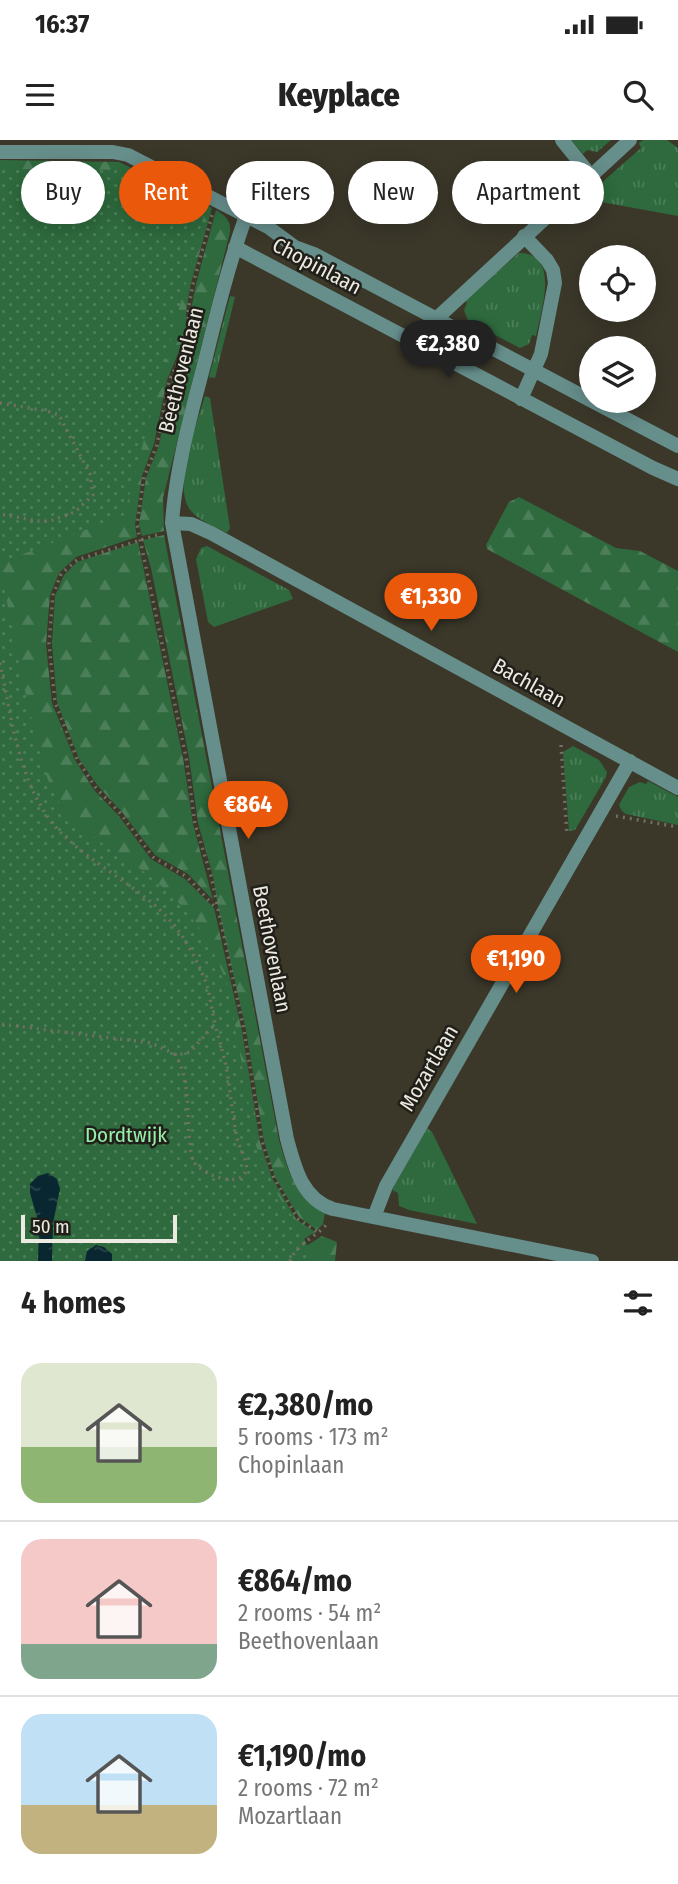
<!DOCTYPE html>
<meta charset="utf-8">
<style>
body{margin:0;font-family:"Fira Sans Condensed",sans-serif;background:#f6f6f6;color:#222;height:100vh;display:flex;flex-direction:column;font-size:26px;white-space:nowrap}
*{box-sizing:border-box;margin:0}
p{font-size:23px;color:#767676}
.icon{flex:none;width:38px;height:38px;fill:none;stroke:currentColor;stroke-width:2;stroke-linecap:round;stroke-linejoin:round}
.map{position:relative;height:1121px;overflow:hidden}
.sheet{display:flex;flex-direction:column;background:#fff;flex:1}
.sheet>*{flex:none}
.banner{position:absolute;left:21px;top:21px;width:637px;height:63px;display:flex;gap:14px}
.fabs{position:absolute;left:579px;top:105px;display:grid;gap:14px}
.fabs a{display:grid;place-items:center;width:77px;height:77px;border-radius:50%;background:#fff;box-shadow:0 4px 18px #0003;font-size:35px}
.scale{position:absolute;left:21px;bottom:18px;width:156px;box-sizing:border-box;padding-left:7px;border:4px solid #eceae1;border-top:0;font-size:19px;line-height:24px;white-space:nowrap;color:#eceae1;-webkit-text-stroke:5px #211f19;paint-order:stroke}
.price{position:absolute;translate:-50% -60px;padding:0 16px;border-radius:24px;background:#ea580c;color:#fff;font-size:23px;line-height:46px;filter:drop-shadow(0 2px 4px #0008)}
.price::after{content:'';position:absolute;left:50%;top:42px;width:21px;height:16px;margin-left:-10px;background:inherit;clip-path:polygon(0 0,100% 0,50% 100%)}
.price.selected{background:#222;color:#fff}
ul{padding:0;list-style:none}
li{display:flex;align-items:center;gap:21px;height:175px;padding:0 21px}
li+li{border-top:2px solid #e0e0e0}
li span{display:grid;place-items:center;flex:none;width:196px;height:140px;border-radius:21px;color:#555}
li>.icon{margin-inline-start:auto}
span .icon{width:84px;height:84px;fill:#fffc;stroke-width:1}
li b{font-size:30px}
h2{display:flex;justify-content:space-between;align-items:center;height:84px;padding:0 21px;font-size:30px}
.chip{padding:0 24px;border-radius:32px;background:#fff;box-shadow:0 4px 18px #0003;font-size:24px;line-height:63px}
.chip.selected{background:#ea580c;color:#fff}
.status{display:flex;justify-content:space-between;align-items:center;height:49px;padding:0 35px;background:#fff;direction:ltr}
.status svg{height:19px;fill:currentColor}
header{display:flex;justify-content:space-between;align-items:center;height:91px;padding:0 21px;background:#fff;font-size:32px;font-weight:800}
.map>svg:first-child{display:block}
</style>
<div class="status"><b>16:37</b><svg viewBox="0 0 49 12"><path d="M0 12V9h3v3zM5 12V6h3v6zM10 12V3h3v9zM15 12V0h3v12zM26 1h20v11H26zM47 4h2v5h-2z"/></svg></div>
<header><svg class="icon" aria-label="menu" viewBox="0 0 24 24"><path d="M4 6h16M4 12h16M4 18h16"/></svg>Keyplace<svg class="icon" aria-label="search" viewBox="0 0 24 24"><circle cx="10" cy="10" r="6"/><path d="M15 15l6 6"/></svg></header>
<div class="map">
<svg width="678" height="1121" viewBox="0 0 678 1121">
<defs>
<pattern id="grass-tufts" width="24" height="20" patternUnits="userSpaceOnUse" patternTransform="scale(1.75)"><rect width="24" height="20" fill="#2e6a3d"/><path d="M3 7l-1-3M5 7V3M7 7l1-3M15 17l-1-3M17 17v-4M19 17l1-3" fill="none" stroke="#4c7f59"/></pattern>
<pattern id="forest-firs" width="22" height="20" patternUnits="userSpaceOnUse" patternTransform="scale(1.75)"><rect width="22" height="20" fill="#2e6a3d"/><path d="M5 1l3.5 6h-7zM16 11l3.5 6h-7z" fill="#4c7f59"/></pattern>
<pattern id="park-dots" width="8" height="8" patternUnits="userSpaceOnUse" patternTransform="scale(1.75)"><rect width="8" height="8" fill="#2e6a3d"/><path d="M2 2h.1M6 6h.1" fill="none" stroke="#4c7f59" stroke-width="1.8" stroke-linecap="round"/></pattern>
<pattern id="water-ripples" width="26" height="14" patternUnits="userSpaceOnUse" patternTransform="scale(1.75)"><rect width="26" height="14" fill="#082730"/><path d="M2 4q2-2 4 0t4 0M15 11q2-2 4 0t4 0" fill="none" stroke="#2c464e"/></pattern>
</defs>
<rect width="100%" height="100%" fill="#3b382a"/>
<path fill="url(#grass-tufts)" d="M 571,0 L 611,0 L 597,12 L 587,10 L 583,14 Z
M 643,0 L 667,0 L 678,8 L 678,76 L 590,60 L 590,53 L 641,8 L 639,3 Z
M 519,113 C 561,113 541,171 536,196 L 532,195 L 529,204 L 520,208 L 468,181 L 464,170 L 467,163 L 465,160 Z
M 230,156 L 235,157 L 215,238 L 209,237 Z
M 205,256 L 210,258 L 230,388 L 227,393 C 216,387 199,381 191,371 C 171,346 197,284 205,256 Z
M 207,406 L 289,450 L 293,459 L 214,487 L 208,482 L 196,419 L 201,408 Z
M 573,606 L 599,620 L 607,632 L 606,637 L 575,690 L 569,691 L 563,612 Z
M 648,641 L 678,657 L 678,685 L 626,674 L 622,671 L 619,665 L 629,647 L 640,642 L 646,644 Z
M 427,988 L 432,992 L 477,1084 L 409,1070 L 399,1066 L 398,1053 L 392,1050 Z"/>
<path fill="url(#forest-firs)" d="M 0,20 L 119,22 L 212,68 L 191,143 L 186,171 L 187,192 L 167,240 L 154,304 L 142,336 L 135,385 L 137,397 L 76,417 L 59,433 L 50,455 L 46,504 L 52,563 L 75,620 L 94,650 L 118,675 L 151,719 L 185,739 L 214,768 L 242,891 L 260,1002 L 272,1038 L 296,1079 L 315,1092 L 298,1103 L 0,1121 L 0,887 L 63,690 L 0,507 Z
M 216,70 C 226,76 231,81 230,92 L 163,358 L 164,391 L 142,396 L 139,385 L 146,338 L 159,305 L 172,241 L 185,214 L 191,193 L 191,170 L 196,144 Z
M 519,357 L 616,408 L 640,411 L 678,431 L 678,512 L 487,409 L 486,405 L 509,362 Z
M 164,395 L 279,1000 C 287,1028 296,1059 325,1073 L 323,1084 L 317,1090 L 299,1077 L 275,1037 L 264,1001 L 246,890 L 218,767 L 213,736 L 198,683 L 189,617 L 151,428 L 143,400 Z
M 138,402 L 183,618 L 193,684 L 213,760 L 188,734 L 155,715 L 122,672 L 98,646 L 79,619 L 57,562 L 52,504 L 55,456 L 64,435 L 77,422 Z
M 322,1096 L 337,1102 L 335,1121 L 294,1121 L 303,1108 Z"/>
<path fill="url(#park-dots)" d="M 0,29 L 115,30 L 204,75 L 124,375 L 0,423 Z
M 0,426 C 11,480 20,535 34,588 C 40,614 46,642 60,664 C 79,692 112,708 139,728 C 184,761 211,796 229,850 L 256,1006 L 279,1057 L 298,1085 L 314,1121 L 0,1121 Z"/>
<path fill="url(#water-ripples)" d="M 48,1033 L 57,1039 L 60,1049 L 53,1083 L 52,1121 L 38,1121 L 39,1084 L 30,1053 L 30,1044 L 38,1036 Z
M 96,1105 L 104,1107 L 112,1114 L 112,1121 L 85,1121 L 87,1111 Z"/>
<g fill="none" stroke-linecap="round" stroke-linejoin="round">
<path stroke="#726f63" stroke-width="3.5" stroke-dasharray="2 5" stroke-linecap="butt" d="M 212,75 L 193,144 L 188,170 L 189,192 L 183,212 L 169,241 L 157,305 L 144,337 L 137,385 L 186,617 L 195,684 L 211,736 L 244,890 L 262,1001 L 274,1038 L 298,1079 L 319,1093
M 0,263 L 47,271 L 59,275 L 90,334 L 93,355 L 75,372 L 50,381 L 38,381 L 0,374
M 157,395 L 77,420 L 61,434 L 53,455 L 49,504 L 55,562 L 77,619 L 96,648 L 120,673 L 153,717 L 187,737 L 216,768
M 0,523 C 12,580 19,648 60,692 C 90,722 130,742 161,771 C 179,788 192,810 202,833 C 210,849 211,867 215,884 L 190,912 L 181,914 L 175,914 L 151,903 L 0,884
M 561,605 L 567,695
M 616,676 L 678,687
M 175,914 C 194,946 184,987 193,1021 C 200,1032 235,1049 245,1033 C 250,1024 241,1011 238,1002 C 233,981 231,959 228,937 C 225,919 220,902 215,884
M 290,1121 C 296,1104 316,1097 327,1084"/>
<path stroke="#668e8b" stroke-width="14" d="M 562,0 L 591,36
M 0,12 L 113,12 L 128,15 L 268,87 L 295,107 L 314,114 L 592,261
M 246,76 C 229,123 217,172 205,221 C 191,274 176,327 172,383 L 287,999 C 295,1028 302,1059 333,1069 L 592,1121
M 235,107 L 653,328 L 678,339
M 420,205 L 436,179 L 630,0
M 521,259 L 541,214 L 555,143 L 553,130 L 547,120 L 524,96
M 592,261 L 678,306
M 172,383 L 191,384 L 211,393 L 678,648
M 374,1077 L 386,1046 L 630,621"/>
</g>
<g text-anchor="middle" stroke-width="5" stroke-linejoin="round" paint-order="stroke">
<g font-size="21" fill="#eceae1" stroke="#211f19">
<text transform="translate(317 126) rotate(28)" y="7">Chopinlaan</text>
<text transform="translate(181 230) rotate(-76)" y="7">Beethovenlaan</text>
<text transform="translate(529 543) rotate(29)" y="7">Bachlaan</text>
<text transform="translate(272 809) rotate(79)" y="7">Beethovenlaan</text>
<text transform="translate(429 928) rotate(-60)" y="7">Mozartlaan</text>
</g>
<g font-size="21" fill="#96eea8" stroke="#211f19">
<text x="126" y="1002">Dordtwijk</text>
</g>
</g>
</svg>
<div class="fabs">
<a><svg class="icon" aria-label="locate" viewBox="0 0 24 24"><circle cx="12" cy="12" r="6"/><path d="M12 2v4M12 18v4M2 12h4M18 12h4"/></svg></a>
<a><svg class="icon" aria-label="layers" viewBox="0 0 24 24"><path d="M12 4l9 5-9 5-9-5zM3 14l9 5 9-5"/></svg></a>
</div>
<div class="scale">50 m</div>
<b class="price selected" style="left:448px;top:240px">€2,380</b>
<b class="price" style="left:431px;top:493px">€1,330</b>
<b class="price" style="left:248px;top:701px">€864</b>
<b class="price" style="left:516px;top:855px">€1,190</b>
<div class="banner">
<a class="chip">Buy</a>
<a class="chip selected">Rent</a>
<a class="chip">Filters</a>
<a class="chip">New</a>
<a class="chip">Apartment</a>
</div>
</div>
<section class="sheet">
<h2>4 homes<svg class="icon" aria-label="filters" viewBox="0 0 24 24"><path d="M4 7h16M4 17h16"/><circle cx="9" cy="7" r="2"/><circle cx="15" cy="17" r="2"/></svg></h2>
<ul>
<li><span style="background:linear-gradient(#dfe7d0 60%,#8fb573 0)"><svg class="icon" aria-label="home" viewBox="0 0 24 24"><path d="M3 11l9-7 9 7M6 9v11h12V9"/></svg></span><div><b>€2,380/mo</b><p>5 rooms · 173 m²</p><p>Chopinlaan</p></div></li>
<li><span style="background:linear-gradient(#f6c9c9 75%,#7fa58c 0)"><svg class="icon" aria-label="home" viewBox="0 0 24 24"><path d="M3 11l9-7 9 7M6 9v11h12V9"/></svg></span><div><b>€864/mo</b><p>2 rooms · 54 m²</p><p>Beethovenlaan</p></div></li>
<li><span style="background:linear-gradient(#bfe0f5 65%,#c2b280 0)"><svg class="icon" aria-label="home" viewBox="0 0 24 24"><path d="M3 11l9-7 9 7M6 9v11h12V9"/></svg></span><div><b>€1,190/mo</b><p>2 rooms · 72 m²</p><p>Mozartlaan</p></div></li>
</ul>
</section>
